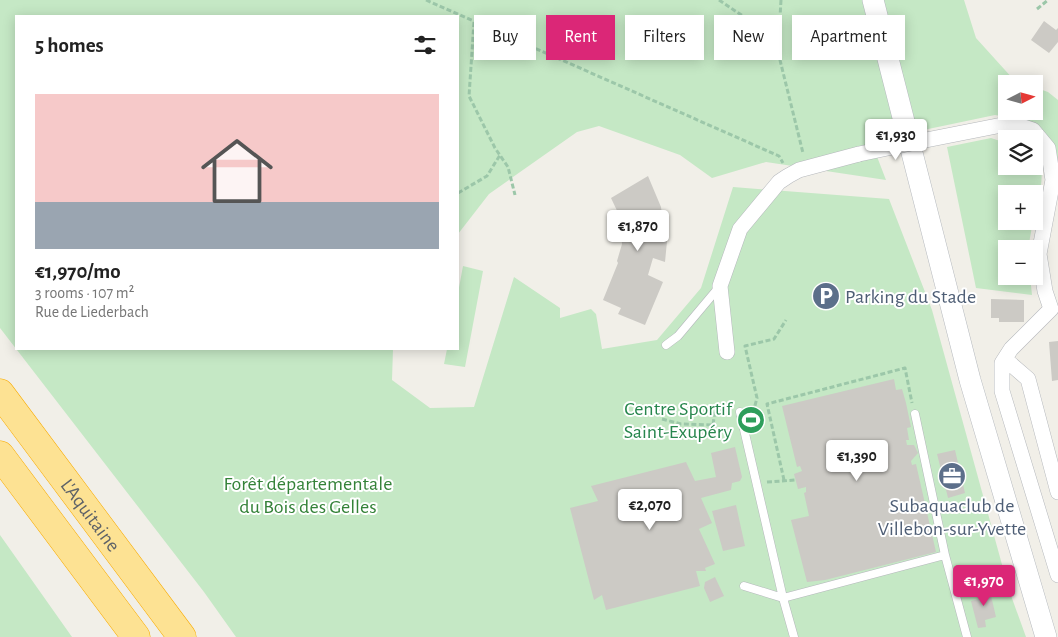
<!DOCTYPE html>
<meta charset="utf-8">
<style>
body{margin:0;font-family:"Alegreya Sans",sans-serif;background:#f6f6f6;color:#222;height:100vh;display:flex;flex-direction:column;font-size:19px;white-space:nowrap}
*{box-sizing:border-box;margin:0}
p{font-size:16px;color:#767676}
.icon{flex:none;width:28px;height:28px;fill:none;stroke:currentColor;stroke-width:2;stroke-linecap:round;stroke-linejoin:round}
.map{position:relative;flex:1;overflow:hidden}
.drawer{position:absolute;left:15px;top:15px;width:444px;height:335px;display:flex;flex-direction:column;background:#fff;border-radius:0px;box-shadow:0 2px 12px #0003}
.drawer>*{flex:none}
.top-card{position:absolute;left:474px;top:15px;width:475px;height:45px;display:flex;gap:10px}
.needle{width:32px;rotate:84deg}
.fabs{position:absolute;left:998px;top:75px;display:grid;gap:10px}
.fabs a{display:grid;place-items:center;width:45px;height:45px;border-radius:0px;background:#fff;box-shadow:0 2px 12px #0003;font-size:25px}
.price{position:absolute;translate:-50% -42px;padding:0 11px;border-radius:5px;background:#fff;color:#222;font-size:16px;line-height:32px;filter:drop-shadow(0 1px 2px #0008)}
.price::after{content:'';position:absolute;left:50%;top:30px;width:15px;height:11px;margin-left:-8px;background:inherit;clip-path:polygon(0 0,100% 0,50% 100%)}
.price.selected{background:#db2777;color:#fff}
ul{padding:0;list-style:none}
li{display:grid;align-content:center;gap:10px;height:265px;padding:0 20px}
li+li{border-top:1px solid #e0e0e0}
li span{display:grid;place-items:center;height:155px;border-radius:0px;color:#555}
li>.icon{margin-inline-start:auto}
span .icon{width:90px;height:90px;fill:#fffc;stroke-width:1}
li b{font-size:21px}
h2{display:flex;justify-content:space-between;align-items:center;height:60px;padding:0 20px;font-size:21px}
.chip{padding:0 18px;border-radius:0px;background:#fff;box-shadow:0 2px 12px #0003;font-size:18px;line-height:45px}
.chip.selected{background:#db2777;color:#fff}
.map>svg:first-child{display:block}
</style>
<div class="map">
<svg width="1058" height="637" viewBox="0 0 1058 637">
<rect width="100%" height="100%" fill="#f1efe8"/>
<path fill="#c5e8c5" d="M 0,0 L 964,0 L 976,38 L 1014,80 L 1025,84 L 1006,84 L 1006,111 L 1034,111 L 1034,87 L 1048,92 L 1058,100 L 1058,174 L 1029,121 L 995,115 L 871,141 L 886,180 L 766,162 L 712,178 L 680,155 L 599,126 L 577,132 L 489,194 L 458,234 L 458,16 L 16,16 L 16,349 L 393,349 L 392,380 L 430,408 L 474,407 L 514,277 L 560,308 L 560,318 L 591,309 L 596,314 L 602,349 L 657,340 L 701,288 L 733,187 L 889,199 L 932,310 L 1009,590 L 1026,637 L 236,637 L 204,592 L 0,328 Z
M 991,138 L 1006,143 L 1006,166 L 1034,166 L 1034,152 C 1049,169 1038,199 1034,220 L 1034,194 L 1006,194 L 1006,221 L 1033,221 L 1028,249 L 1006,249 L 1006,276 L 1030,276 L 1032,295 L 976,288 L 947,147 Z
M 463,266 L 483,271 L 465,367 L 444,364 L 447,349 L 458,349 L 458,293 Z
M 0,535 L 72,637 L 0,637 Z"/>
<path fill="#cccac5" d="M 1044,21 L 1056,30 L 1058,28 L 1058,42 L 1049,53 L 1031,40 Z
M 648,176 L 661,207 L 664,231 L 668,231 L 665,262 L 653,258 L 648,275 L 663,282 L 645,325 L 618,314 L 621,308 L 603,300 L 618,263 L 617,261 L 622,244 L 620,217 L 611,198 Z
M 991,299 L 1024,300 L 1024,322 L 999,322 L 999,318 L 991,318 Z
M 1058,341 L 1058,380 L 1052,381 L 1049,342 Z
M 894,379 L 896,390 L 902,389 L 906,403 L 911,427 L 907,428 L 909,440 L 906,440 L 907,445 L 914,445 L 918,453 L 911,461 L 912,465 L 916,464 L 936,552 L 825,580 L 807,582 L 791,520 L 809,516 L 804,493 L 806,492 L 806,487 L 798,489 L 794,474 L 802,471 L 800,466 L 797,467 L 782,406 Z
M 735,447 L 742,477 L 740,481 L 732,483 L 731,490 L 701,498 L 712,523 L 699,529 L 715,564 L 705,568 L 706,571 L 696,571 L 700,586 L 606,610 L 602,595 L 594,600 L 570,508 L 598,501 L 591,486 L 686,462 L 695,481 L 716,477 L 711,453 Z
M 955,450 L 965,493 L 948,498 L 937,454 Z
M 736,505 L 745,546 L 723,551 L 712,511 Z
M 715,577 L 724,596 L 710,602 L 704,588 L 705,582 Z
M 989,587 L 996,617 L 985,620 L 986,627 L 978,628 L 971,601 L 979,599 L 977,590 Z"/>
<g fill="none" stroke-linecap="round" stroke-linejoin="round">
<g stroke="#b5b8bc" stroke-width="9">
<path id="service" d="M 666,345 L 678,336 L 720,286
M 740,412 L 783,598 L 945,555 L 967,637
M 915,414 L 945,555
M 744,586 L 783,598 L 794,637"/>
</g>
<g stroke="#b5b8bc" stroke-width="16">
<path id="minor" d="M 926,140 L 1012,123 L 1033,130 L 1048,148 L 1053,180 L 1039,254 L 1045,291 L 1051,309
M 1051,309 L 1011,349 L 1002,363 L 1002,391 L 1058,575
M 727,352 L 720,286 L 740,229 L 779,182 L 788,176 L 799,170 L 859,154
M 1005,359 L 1028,379 L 1058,492"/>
</g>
<g stroke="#b6babf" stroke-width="22">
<path id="secondary" d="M 873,0 L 970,380 L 1046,637"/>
</g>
<g stroke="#f9ab00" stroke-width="29">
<g id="motorway">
<path id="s1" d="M 0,393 L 182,637"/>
<path d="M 0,455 L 136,637"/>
</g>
</g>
<path stroke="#9cc7a9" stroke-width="3" stroke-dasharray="5 2.5" stroke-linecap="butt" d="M 426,0 L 779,156 L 783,163
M 719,0 L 777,39
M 781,0 L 778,52 L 803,153
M 1037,9 L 1048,0
M 474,22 L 469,96 L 495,148 L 508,167 L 515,195
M 458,193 L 487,176 L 500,155
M 753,413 L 757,398 L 745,346 L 774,339 L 786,320
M 662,419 L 681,424 L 713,425 L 715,410
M 784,480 L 767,404 L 905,368 L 912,403
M 767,482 L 796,480"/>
<use href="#service" stroke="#fff" stroke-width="8"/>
<use href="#minor" stroke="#fff" stroke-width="15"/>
<use href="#secondary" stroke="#fff" stroke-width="21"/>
<use href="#motorway" stroke="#fde293" stroke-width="28"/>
<g stroke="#b5b8bc" stroke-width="16" stroke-linecap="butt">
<path id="minor-bridge" d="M 859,154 L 926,140"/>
</g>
<use href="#minor-bridge" stroke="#fff" stroke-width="15"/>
</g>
<defs>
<g id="parking-disc" transform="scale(1.4375)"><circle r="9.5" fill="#5c6f8a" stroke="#fff"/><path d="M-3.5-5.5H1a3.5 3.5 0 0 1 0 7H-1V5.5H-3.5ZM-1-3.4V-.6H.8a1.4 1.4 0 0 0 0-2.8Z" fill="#fff"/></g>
<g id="stadium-disc" transform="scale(1.4375)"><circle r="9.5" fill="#2e9e5b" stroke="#fff"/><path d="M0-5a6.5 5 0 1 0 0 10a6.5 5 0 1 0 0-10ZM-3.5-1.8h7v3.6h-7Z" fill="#fff"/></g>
<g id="office-disc" transform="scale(1.4375)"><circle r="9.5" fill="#5c6f8a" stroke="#fff"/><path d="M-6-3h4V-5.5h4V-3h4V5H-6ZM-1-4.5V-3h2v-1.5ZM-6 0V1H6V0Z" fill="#fff"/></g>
</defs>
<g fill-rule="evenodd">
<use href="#parking-disc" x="826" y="296"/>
<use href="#stadium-disc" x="751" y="420"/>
<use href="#office-disc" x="952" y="476"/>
</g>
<g text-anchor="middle" stroke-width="4" stroke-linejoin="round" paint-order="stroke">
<g font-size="20" fill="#4e5e75" stroke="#fff" text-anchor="start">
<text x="845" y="303">Parking du Stade</text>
<text x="952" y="512" text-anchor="middle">Subaquaclub de<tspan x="952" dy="23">Villebon-sur-Yvette</tspan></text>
</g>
<g font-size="20" fill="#27864d" stroke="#fff" text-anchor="end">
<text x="732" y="415">Centre Sportif<tspan x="732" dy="23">Saint-Exupéry</tspan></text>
</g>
<g font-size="20" fill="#348238" stroke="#fff">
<text x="308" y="490">Forêt départementale<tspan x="308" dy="23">du Bois des Gelles</tspan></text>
</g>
<g font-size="20" fill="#5f6368" stroke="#fff">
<text dy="7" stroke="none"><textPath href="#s1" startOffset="152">L'Aquitaine</textPath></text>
</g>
</g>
</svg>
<div class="fabs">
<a><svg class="needle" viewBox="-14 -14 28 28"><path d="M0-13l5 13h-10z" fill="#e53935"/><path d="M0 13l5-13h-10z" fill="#767676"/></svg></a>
<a><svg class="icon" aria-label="layers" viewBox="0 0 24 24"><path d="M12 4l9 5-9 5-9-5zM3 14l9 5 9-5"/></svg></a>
<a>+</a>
<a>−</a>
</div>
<b class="price" style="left:896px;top:161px">€1,930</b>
<b class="price" style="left:638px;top:252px">€1,870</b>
<b class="price" style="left:857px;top:482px">€1,390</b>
<b class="price" style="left:650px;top:531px">€2,070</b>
<b class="price selected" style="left:984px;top:607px">€1,970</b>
<div class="top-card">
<a class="chip">Buy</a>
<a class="chip selected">Rent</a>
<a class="chip">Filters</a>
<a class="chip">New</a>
<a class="chip">Apartment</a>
</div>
<section class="drawer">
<h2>5 homes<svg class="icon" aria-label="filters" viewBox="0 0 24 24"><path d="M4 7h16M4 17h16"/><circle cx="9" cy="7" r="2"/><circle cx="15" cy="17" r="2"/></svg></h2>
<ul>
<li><span style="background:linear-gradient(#f6c9c9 70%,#9aa5b1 0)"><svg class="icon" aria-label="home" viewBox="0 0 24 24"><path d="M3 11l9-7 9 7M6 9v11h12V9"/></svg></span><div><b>€1,970/mo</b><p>3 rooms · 107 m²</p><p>Rue de Liederbach</p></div></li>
</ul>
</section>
</div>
